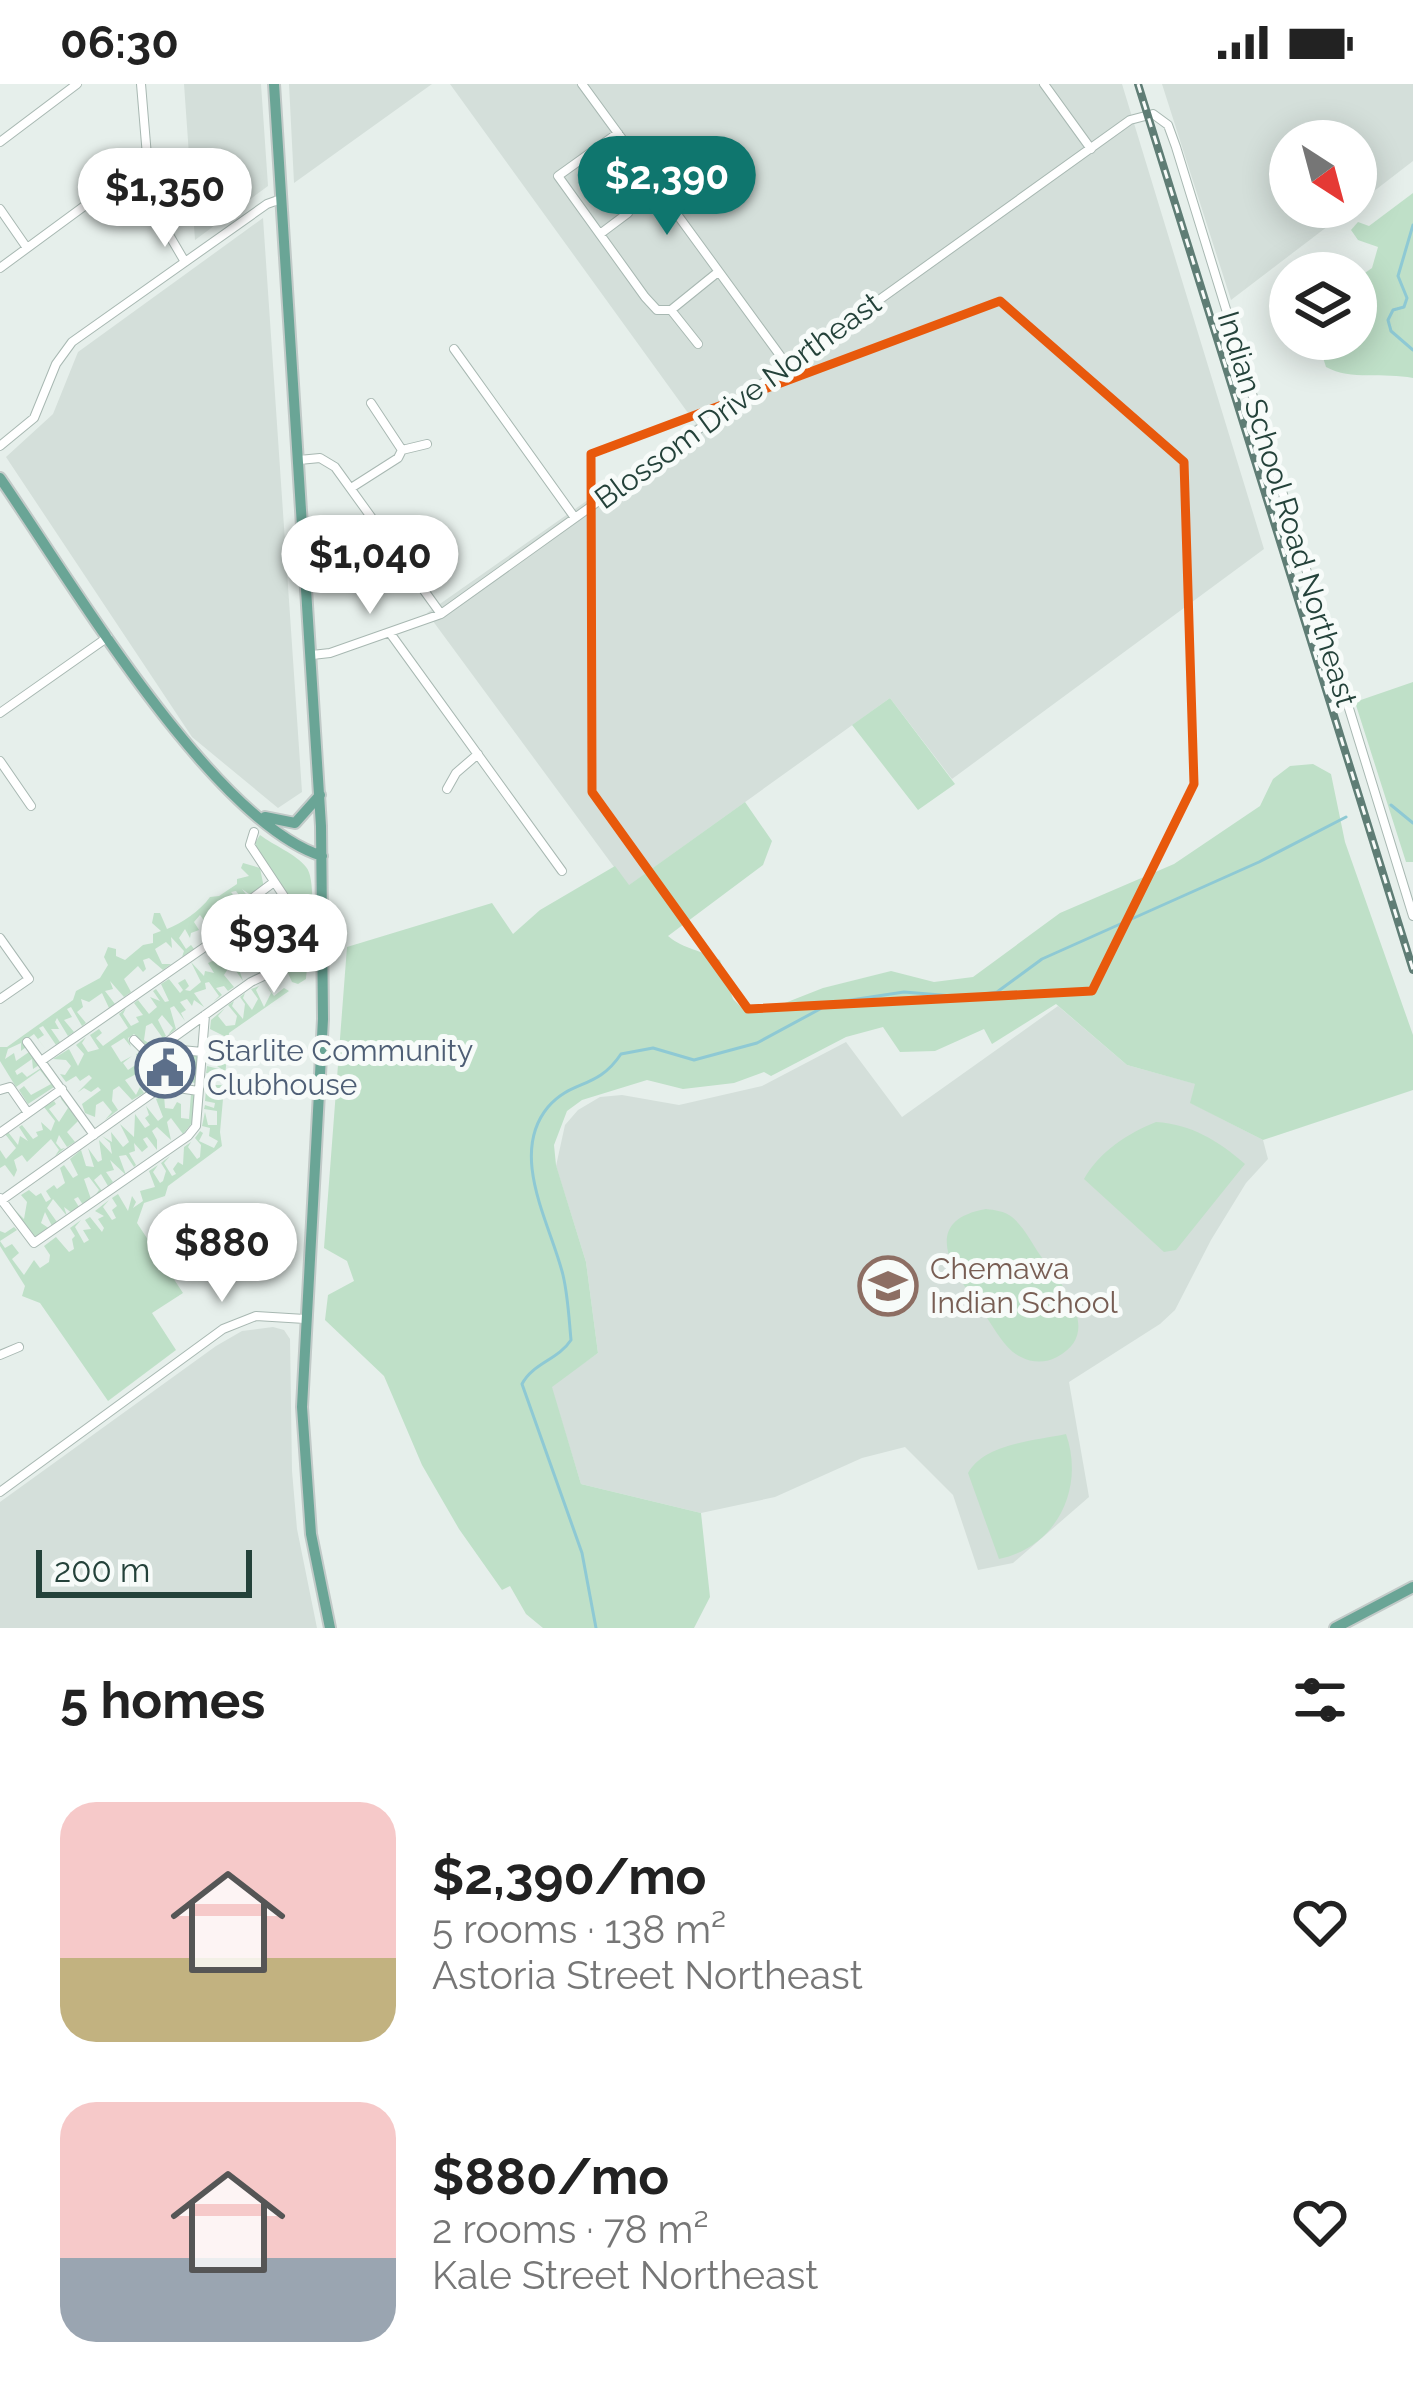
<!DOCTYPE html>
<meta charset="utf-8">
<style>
body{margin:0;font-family:Raleway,sans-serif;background:#f6f6f6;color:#222;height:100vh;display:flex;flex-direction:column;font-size:45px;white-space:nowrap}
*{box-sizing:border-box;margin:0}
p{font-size:39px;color:#767676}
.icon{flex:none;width:66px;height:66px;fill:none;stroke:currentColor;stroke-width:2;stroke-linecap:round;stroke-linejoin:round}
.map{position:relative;height:1544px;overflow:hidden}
.sheet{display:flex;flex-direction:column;background:#fff;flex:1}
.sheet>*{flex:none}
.needle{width:78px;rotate:144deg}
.controls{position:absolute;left:1269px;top:36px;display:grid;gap:24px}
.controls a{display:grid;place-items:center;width:108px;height:108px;border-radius:50%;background:#fff;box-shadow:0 6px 30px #0003;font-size:60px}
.scale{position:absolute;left:36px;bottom:30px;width:216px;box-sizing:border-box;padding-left:12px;border:6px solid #24423a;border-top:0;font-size:33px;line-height:42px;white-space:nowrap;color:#24423a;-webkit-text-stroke:9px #f7fbf9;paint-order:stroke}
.price{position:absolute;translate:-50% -102px;padding:0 27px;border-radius:42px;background:#fff;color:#222;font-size:39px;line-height:78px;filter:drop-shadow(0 3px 6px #0008)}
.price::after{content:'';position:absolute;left:50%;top:72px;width:36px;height:27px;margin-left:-18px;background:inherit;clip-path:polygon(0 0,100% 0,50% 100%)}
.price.current{background:#0f766e;color:#fff}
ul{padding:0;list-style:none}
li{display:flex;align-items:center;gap:36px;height:300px;padding:0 60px}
li span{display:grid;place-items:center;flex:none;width:336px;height:240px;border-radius:36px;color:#555}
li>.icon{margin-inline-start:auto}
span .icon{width:144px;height:144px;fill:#fffc;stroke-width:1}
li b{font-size:51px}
h2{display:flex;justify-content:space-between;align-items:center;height:144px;padding:0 60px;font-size:51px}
.status{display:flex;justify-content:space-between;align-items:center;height:84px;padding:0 60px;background:#fff;direction:ltr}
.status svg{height:33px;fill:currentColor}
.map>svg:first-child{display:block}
</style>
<div class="status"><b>06:30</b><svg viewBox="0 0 49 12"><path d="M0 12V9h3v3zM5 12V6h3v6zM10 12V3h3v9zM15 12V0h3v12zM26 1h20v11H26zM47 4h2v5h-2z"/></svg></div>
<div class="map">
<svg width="1413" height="1544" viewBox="0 0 1413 1544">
<rect width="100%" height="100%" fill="#e6efeb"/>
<path fill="#d4dfda" d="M 184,0 L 261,0 L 268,102 L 195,156 Z
M 289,0 L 432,0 L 294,99 Z
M 450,0 L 1122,0 L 1264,465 L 952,695 L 890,614 L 628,802 L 427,529 L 696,340 Z
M 1162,0 L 1413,0 L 1413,77 L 1356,121 L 1356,57 L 1290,57 L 1290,123 L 1353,123 L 1231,216 Z
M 263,134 L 302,708 L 278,724 L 192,653 L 6,373 L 53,330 L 78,268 Z
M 1058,922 L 1127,981 L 1196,1000 L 1191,1019 L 1263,1056 L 1268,1075 L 1246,1099 L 1211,1156 L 1175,1226 L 1160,1240 L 1069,1298 L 1089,1413 L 1013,1479 L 978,1486 L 953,1411 L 905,1363 L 862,1374 L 775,1413 L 701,1429 L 581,1400 L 551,1302 L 598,1269 L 586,1178 L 556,1082 L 565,1041 L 578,1026 L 600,1013 L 622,1011 L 679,1021 L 762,1002 L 846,958 L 902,1033 Z
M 273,1243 L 284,1246 L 290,1255 L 292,1387 L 297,1445 L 317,1544 L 0,1544 L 0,1418 L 216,1262 L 242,1247 Z"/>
<path fill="#bfe0c8" d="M 1413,109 L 1413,294 C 1384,288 1351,297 1326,283 L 1317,255 L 1356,255 L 1356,195 L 1372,184 L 1378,163 L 1358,156 L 1351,146 L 1358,138 L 1369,142 Z
M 1413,598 L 1413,778 L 1406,778 L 1355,618 Z
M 890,614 L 955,700 L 918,726 L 852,641 Z
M 1313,680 L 1331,690 L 1345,758 L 1413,951 L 1413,1006 L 1263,1056 L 1190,1019 L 1195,1000 L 1127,981 L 1056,920 L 992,960 L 984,945 L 935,967 L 900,968 L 883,943 L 846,953 L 771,992 L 764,988 L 734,999 L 683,1005 L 647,996 L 582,1016 L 567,1027 L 554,1061 L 556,1081 L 586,1178 L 598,1269 L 552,1303 L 581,1400 L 701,1429 L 710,1513 L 694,1544 L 543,1544 L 526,1530 L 510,1502 L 502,1506 L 459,1445 L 422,1381 L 384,1292 L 325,1236 L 328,1211 L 354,1197 L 347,1177 L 324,1164 L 347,863 L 492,819 L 513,850 L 540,826 L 615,782 L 629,801 L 745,718 L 772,757 L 763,781 L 668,852 C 685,866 701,866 720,876 L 733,915 L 746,928 L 762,928 L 823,904 L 891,887 L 934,898 L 973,893 L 1060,829 L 1174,780 L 1260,722 L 1273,695 L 1290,682 Z
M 260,751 C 273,761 296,770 306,783 C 319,797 308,874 306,895 L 298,900 L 292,898 L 288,889 L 306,848 L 306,836 L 258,767 L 255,759 Z
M 243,779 L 260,784 L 264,804 L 252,812 L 242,805 L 249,814 L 244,818 L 236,807 L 231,808 L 241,820 L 236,824 L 223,816 L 232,826 L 215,849 L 209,850 L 212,847 L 200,831 L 194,838 L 199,846 L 191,849 L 190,854 L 185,845 L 179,854 L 186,865 L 191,861 L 194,865 L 182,873 L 184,867 L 171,853 L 172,864 L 166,858 L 155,865 L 162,880 L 171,880 L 163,886 L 149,874 L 143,876 L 146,885 L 143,888 L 138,882 L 124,895 L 131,908 L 124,913 L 110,897 L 113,905 L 105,907 L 115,920 L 109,924 L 102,909 L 89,918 L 81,915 L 83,923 L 77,928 L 86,939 L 82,942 L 71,923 L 67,925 L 72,933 L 64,936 L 74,948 L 68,952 L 57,934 L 55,938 L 59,945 L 51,945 L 60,958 L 56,961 L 43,942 L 39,944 L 44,951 L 38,955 L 47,967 L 34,950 L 23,958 L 26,963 L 21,967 L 21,959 L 8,965 L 5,975 L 14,969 L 16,977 L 29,968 L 39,981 L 33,985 L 32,975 L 15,987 L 17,991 L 22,988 L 27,993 L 41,984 L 54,1003 L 28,1020 L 19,1006 L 24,1002 L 31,1011 L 51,1000 L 40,986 L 16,1003 L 0,977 L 0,963 L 7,963 L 73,916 L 76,907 L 100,894 L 108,881 L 104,873 L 108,863 L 116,865 L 116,872 L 125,876 L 143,861 L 153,859 L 153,850 L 161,847 L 152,839 L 154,829 L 160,829 L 167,845 C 182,839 200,827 210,813 L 219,812 L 237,800 L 237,795 L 249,792 L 241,784 Z
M 273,810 L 279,826 L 286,823 L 296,837 L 290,848 L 275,856 L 278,861 L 288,857 C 287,878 276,881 258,888 L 250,875 L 238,882 L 243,897 L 231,880 L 224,891 L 234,903 L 228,907 L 224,902 L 216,904 L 222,911 L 213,918 L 219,912 L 209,898 L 205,899 L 206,905 L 194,909 L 204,923 L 194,916 L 192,922 L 187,915 L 180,918 L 186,926 L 181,929 L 185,937 L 174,922 L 170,924 L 176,945 L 168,951 L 173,944 L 162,931 L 158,936 L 166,952 L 159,957 L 162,953 L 152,939 L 146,942 L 144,956 L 150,960 L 149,964 L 134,950 L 128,954 L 131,963 L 124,954 L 111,962 L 121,978 L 132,972 L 123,979 L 128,986 L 140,978 L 136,970 L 139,969 L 150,973 L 162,968 L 198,971 L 195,999 L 176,995 L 155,999 L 143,983 L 139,985 L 144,997 L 138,989 L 125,996 L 136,1011 L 140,1003 L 144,1009 L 132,1016 L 119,1002 L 113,1006 L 112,1017 L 118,1026 L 105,1036 L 112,1028 L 103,1017 L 96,1021 L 95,1033 L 85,1029 L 82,1020 L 101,1006 L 98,1003 L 91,1008 L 84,1004 L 77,1009 L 92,994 L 89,991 L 80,997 L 76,992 L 66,998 L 60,990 L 65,991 L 71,982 L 66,976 L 53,975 L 69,965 L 78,982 L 84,970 L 76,961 L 86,953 L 82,959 L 88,968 L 99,965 L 90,951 L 99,945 L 102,949 L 96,954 L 103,962 L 128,944 L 119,930 L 126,924 L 123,930 L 131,942 L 139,938 L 136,933 L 143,931 L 134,919 L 138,916 L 149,930 L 157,923 L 150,913 L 160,917 L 153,907 L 156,905 L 165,918 L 169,917 L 161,900 L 169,895 L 180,909 L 183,906 L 178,899 L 185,895 L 189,902 L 185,906 L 190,907 L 201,898 L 191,878 L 204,892 L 205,887 L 214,889 L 208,879 L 231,869 L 223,858 L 216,860 L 224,854 L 228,857 L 230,837 L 240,827 L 241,843 L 249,843 L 247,822 L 256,815 L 260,822 L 265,822 L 258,814 Z
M 259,902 L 256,906 L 264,923 L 271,909 L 267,902 L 274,912 L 284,904 L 289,907 L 229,949 L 220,1048 L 222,1062 L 168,1102 L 165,1112 L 144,1119 L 137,1139 L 183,1209 L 152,1229 L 176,1266 L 108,1317 L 40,1219 L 22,1212 L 25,1202 L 0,1162 L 0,1147 L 5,1149 L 14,1143 L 17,1146 L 0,1157 L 5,1164 L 12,1160 L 19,1169 L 12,1175 L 24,1191 L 34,1176 L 40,1184 L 49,1178 L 50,1171 L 44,1162 L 56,1153 L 69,1168 L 74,1165 L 72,1155 L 75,1152 L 70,1144 L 81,1136 L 75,1143 L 84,1159 L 89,1156 L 83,1146 L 91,1145 L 85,1136 L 90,1133 L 102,1148 L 104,1144 L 98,1135 L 104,1132 L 95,1127 L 109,1116 L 103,1123 L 112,1136 L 116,1134 L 112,1126 L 117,1122 L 112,1114 L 118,1110 L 128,1127 L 132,1112 L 136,1118 L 133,1124 L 143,1117 L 140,1107 L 155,1103 L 149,1087 L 158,1081 L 153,1088 L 160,1099 L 163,1097 L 166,1087 L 161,1079 L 170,1072 L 164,1079 L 172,1092 L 176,1090 L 173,1085 L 178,1078 L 183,1081 L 184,1063 L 191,1058 L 188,1063 L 197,1075 L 200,1073 L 201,1061 L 195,1054 L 200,1047 L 203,1049 L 199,1057 L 214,1064 L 218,1057 L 209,1052 L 210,1044 L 202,1042 L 205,1028 L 208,1041 L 217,1041 L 217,1027 L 204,1025 L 205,1021 L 214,1024 L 215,1019 L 205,1017 L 206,1005 L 208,1011 L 219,1012 L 215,1001 L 223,1001 L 224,991 L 206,989 L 207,982 L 223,986 L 217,982 L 218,976 L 209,974 L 209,969 L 226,973 L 226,966 L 219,966 L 219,961 L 211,958 L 227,959 L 228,954 L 210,945 L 211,936 L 225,924 L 218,932 L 226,942 L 235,941 L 237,932 L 228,921 L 234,917 L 232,922 L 243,935 L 245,920 L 240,913 L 245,909 L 243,914 L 252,926 L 258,915 L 251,905 Z
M 168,1009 L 171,1011 L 164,1011 L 165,1024 L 173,1025 L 177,1018 L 181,1020 L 181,1034 L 189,1035 L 191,1010 L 195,1011 L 192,1039 L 183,1050 L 171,1034 L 167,1038 L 171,1056 L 157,1043 L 152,1047 L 157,1056 L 157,1066 L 147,1053 L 143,1055 L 148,1063 L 142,1068 L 134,1059 L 135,1067 L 129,1069 L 136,1081 L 134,1083 L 126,1071 L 119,1072 L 126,1091 L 110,1076 L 114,1086 L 106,1088 L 113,1098 L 108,1102 L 101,1090 L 94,1096 L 102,1107 L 94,1113 L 99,1106 L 89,1093 L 84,1095 L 91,1115 L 83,1121 L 78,1113 L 74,1115 L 79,1123 L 72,1129 L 64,1123 L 67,1132 L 53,1115 L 47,1124 L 57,1138 L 52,1142 L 45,1128 L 41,1139 L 50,1145 L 43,1151 L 31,1153 L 10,1121 L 24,1135 L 27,1118 L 21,1111 L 29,1106 L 36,1112 L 41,1109 L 46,1118 L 51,1115 L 46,1107 L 54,1101 L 57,1105 L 65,1099 L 60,1084 L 64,1081 L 73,1094 L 78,1091 L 70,1075 L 81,1066 L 86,1082 L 94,1083 L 88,1064 L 98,1078 L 102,1076 L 99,1056 L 112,1070 L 110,1059 L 102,1052 L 112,1058 L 111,1048 L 123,1063 L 129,1058 L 120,1040 L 134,1053 L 135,1030 L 145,1044 L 150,1041 L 145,1034 L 149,1031 L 146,1022 L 158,1037 L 163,1033 L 156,1015 Z
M 62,1012 L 86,1050 L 78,1037 L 67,1048 L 75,1058 L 67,1063 L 59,1051 L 56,1059 L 61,1065 L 65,1064 L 55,1072 L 59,1066 L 51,1055 L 27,1078 L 22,1071 L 14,1076 L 17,1086 L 14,1093 L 5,1081 L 0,1084 L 0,1066 L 6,1075 L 16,1064 L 5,1050 L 8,1048 L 18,1061 L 20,1052 L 28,1057 L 19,1043 L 22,1041 L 33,1055 L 38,1052 L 36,1048 L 43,1046 L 41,1038 L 51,1047 L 55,1037 L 44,1023 L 54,1017 L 56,1020 L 49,1025 L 59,1038 L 68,1024 L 61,1015 Z
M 1156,1038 C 1191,1040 1219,1057 1245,1080 L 1176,1166 L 1164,1168 L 1084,1095 C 1099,1068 1128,1049 1156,1038 Z
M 986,1125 C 995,1126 1004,1127 1012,1133 C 1024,1143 1032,1159 1040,1171 C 1060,1198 1105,1248 1057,1273 C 1046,1279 1032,1279 1021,1273 C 1005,1266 995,1245 985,1231 C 961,1198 912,1138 986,1125 Z
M 1066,1350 C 1085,1404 1057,1463 999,1475 L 968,1389 C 985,1359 1034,1357 1066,1350 Z"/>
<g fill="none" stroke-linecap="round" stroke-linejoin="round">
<path stroke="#8ec9d4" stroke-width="3" d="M 1413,141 L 1398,192 L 1407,214 L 1404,223 L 1393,226 L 1388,236 L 1391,247 L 1413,266
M 1391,721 L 1413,739
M 596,1544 L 582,1469 L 522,1300 C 533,1279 558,1276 571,1256 C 569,1235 568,1212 563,1191 C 551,1141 508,1071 548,1023 C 572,995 597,1006 621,970 L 653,964 L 694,976 L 757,959 L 831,919 L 904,908 L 965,913 L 997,908 L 1042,875 L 1259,778 L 1346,733"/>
<g stroke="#a8b8b2" stroke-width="10">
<path id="minor" d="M 141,0 L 151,120 L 185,178
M 582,0 L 787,281
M 1044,0 L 1091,65
M 618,49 L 558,92 L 645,213 L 657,226 L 671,226 L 718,188
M 0,58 L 77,0
M 586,73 L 628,129 L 600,150
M 0,125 L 27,164
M 0,184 L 102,109 L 147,96
M 671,226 L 698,260
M 454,265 L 575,434
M 371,319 L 402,366
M 0,362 L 34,334 L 56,280 L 72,258 L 267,120 L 281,115
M 299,376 L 320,374 L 335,383 L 441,530
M 351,404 L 398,374 L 402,366 L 427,360
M 390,549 L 562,787
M 312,571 L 330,569 L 441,530 L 1130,36 L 1153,30 L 1168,41 L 1176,63 L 1413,832
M 0,629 L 108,553
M 0,677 L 31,722
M 447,705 L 456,689 L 478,670
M 274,798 L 234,828 L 222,851 L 248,845 L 287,817
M 0,854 L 29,895 L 0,915
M 134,956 L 147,969 L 159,964 L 251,898 L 289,880 L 299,835 L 250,761 L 254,748
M 27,958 L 94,1051
M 161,964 L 202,968
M 41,977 L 222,851
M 0,1006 L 10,1003 L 28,1029
M 0,1049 L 62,1005
M 0,1114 L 34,1159 L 188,1052 L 196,1042 L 205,931
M 2,1116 L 154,1008 L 172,1003 L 198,1007
M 0,1271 L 19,1263
M 0,1408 L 223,1245 L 256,1232 L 305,1235"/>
</g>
<g stroke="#c2cac8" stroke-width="14">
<path id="major" d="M 274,0 L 321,742 L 323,935 L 302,1323 L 311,1450 L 330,1544
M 0,394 C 68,492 211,737 322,772
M 265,733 L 295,739 L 320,711
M 1335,1544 L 1413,1503"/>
</g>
<use href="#minor" stroke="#fff" stroke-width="8"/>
<use href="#major" stroke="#6aa596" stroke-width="10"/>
<g stroke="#5f7d75" stroke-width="8">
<path id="rail" d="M 1138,0 L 1413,886"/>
</g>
<use href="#rail" stroke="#f7fbf9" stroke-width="3" stroke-dasharray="9" stroke-linecap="butt"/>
</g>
<path fill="none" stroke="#e8590c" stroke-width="9" stroke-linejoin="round" d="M 1000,217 L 1184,378 L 1194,700 L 1092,907 L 748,925 L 592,708 L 591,370 Z"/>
<defs>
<g id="civic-ring" transform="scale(3)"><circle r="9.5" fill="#f7fbf9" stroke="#5c6f8a" stroke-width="1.5"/><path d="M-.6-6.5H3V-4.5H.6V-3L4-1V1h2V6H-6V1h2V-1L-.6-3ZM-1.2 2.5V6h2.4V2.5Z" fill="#5c6f8a"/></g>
<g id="school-ring" transform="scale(3)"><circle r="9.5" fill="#f7fbf9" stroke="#8d6e63" stroke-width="1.5"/><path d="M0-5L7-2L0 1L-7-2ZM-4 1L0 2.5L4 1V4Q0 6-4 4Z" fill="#8d6e63"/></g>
</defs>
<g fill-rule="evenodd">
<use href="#civic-ring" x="165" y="984"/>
<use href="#school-ring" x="888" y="1202"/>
</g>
<g text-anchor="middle" stroke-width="10" stroke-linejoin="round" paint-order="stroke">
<g font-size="30" fill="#24423a" stroke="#f7fbf9">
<text transform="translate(738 317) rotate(-36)" y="10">Blossom Drive Northeast</text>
<text transform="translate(1287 425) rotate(73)" y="10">Indian School Road Northeast</text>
</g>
<g font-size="30" fill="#4e5e75" stroke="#f7fbf9" text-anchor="start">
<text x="207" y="977">Starlite Community<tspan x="207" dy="34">Clubhouse</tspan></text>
</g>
<g font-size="30" fill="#785e54" stroke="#f7fbf9" text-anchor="start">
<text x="930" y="1195">Chemawa<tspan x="930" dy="34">Indian School</tspan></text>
</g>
</g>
</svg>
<div class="controls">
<a><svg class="needle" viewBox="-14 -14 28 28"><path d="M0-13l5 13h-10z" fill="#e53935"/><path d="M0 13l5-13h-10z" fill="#767676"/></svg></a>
<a><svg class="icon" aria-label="layers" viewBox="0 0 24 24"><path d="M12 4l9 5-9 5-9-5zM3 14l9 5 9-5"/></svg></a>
</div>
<div class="scale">200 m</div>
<b class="price current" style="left:667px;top:154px">$2,390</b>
<b class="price" style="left:165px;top:166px">$1,350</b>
<b class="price" style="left:370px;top:533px">$1,040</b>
<b class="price" style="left:274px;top:912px">$934</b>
<b class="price" style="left:222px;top:1221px">$880</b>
</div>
<section class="sheet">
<h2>5 homes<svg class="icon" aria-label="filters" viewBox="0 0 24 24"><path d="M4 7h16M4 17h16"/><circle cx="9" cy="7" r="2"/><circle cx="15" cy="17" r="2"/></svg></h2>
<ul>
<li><span style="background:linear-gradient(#f6c9c9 65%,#c2b280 0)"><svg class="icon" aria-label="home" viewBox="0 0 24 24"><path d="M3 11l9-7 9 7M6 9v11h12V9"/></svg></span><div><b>$2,390/mo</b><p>5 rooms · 138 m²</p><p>Astoria Street Northeast</p></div><svg class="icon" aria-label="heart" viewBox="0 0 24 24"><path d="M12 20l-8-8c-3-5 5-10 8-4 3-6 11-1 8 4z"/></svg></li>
<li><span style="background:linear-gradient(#f6c9c9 65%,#9aa5b1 0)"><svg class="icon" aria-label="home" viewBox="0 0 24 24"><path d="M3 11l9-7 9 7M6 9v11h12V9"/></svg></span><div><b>$880/mo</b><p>2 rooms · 78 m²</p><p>Kale Street Northeast</p></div><svg class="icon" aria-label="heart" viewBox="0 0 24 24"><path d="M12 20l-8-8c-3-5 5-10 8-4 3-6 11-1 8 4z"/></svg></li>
</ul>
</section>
